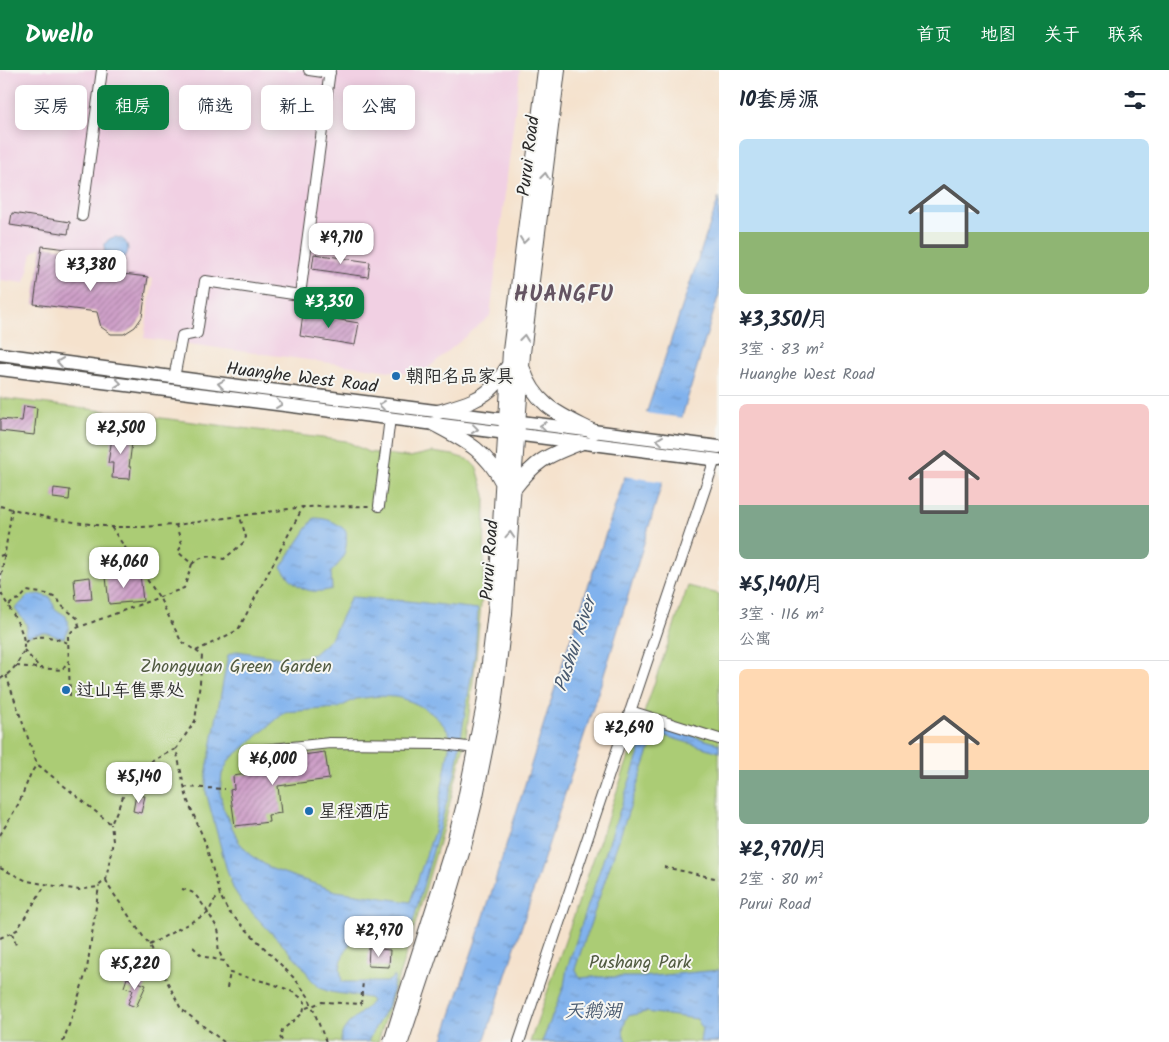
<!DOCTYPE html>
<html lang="zh">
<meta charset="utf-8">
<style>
body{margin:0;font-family:Kalam,"LXGW WenKai TC",sans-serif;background:#f2f2f3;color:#1f2937;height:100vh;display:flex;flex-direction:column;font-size:19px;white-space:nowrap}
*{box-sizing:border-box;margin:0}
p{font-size:16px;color:#747a83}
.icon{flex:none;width:28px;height:28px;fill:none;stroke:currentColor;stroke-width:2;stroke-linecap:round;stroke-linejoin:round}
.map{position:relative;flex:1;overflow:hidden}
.details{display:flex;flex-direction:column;background:#fff;width:450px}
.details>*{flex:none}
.hud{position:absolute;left:15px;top:15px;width:475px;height:45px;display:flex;gap:10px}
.price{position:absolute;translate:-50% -42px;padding:0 11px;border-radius:10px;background:#fff;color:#222;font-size:16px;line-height:32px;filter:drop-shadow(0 1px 2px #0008)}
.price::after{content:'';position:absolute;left:50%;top:30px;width:15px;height:11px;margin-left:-8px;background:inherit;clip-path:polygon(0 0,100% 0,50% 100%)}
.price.current{background:#0b8043;color:#fff}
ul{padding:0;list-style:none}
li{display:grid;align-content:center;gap:10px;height:265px;padding:0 20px}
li+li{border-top:1px solid #e0e1e3}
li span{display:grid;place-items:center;height:155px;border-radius:8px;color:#555}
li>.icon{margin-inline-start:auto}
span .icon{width:90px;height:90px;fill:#fffc;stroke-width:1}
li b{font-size:21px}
h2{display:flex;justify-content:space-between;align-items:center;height:60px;padding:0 20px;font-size:21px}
.pill{padding:0 18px;border-radius:8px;background:#fff;box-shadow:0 2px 12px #0003;font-size:18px;line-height:45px}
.pill.current{background:#0b8043;color:#fff}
header{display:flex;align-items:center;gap:30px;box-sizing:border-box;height:70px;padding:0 25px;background:#0b8043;color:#fff}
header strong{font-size:24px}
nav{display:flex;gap:28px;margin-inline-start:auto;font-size:18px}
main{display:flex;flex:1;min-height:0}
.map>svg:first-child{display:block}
</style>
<header>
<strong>Dwello</strong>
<nav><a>首页</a><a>地图</a><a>关于</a><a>联系</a></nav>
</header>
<main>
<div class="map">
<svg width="719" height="972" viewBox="0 0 719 972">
<defs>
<pattern id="water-ripples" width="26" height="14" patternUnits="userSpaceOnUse" patternTransform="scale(1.25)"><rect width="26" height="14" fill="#81b2ed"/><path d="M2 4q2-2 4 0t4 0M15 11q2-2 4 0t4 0" fill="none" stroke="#6a91c0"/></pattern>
<pattern id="building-hatch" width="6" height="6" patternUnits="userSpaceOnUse" patternTransform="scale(1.25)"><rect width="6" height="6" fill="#cfa0c9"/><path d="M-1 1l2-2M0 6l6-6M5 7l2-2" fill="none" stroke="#a883a3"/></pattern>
</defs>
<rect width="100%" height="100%" fill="#f6f6f2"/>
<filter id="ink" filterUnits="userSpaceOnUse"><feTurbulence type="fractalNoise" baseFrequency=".02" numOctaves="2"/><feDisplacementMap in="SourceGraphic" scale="10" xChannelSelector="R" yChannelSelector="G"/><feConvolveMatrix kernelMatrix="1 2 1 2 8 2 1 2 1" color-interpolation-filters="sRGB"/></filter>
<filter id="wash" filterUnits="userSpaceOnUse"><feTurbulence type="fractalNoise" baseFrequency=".0096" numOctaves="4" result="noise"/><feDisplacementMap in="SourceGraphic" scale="20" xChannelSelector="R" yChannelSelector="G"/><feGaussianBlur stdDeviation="1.12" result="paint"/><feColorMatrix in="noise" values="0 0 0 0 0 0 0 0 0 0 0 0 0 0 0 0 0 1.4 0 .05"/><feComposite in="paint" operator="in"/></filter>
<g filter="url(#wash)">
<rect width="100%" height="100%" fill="#f5e2cd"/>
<path fill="#f1d0e3" d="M 0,0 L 520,0 L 490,246 L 420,305 L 144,268 L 153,209 L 80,195 L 70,177 L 56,173 L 44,175 L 32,183 L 25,213 L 0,210 Z"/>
<path fill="#abcc75" stroke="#6b7c50" d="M 0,328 L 346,371 L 368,382 L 410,387 L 432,382 L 453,385 L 469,390 L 477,398 L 485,425 L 484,502 L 476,588 L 466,668 L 446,748 L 416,852 L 378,972 L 0,972 Z
M 688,516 L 719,524 L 719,972 L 530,972 Z"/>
<path fill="url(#water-ripples)" stroke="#566e8c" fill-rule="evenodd" d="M 719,127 L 719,224 L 609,589 L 484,972 L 442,972 L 485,843 L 567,579 Z
M104 179a12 12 0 1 1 24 0a12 12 0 1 1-24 0Z
M 314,448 C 328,448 336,452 346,461 C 348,479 344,490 331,502 L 332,519 C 308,526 295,517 281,497 Z
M 39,524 L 51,528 L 55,539 L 66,546 L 69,558 L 64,568 C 57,568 54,565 48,563 C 41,562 34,564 27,567 L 25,563 L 27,560 L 26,553 L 15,539 L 28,526 Z
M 351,527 L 408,531 L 478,539 L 475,584 L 455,703 L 409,866 L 365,858 L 358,861 L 343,885 L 340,898 L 342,912 L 387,912 L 395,906 C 393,915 392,925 389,933 C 383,947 374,957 368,972 L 341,972 C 339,954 364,944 372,931 L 369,928 L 330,922 L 320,918 L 310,908 L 302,895 L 242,832 L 233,818 L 226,797 L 206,722 L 206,705 L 228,585 L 237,581 L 281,588 L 303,587 L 314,584 L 331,569 ZM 379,626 C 387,627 396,626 403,629 C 422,634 443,649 451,667 L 434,762 L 410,832 L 336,821 L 272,799 L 250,785 L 239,772 L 223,738 L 220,722 L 222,704 L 229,690 L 285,642 L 338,638 L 356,629 Z
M 649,653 L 719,674 L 719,682 L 655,663 L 575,899 L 580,908 L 591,907 L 643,907 L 719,900 L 719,972 L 700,972 L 702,958 L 697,949 L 646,942 L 628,946 C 623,955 621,964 627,972 L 542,972 L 564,916 L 567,898 Z"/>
<path fill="#f5e2cd" d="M 645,343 L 684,348 L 665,412 L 623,406 Z"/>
<g id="blocks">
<path fill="url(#building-hatch)" d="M 12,143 L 70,152 L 68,164 L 10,155 Z
M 42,176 L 67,179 L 65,197 L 148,207 L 142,247 L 135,257 L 124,264 L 111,264 L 101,257 L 97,242 L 34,234 Z
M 314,184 L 370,192 L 368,207 L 312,199 Z
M 303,244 L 359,253 L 355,275 L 300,266 Z
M 24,336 L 37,338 L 34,365 L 0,361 L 0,349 L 22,351 Z
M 113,362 L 133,365 L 129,397 L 131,397 L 130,409 L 112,408 L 113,393 L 108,393 Z
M 54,418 L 70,420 L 69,430 L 53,428 Z
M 140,504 L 143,531 L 109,534 L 106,507 Z
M 90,507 L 92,529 L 76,530 L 74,509 Z
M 325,682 L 329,709 L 278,716 L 281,743 L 268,745 L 269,752 L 235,756 L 230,720 L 234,719 L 233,706 L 260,702 L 259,691 Z
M 136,725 L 145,726 L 141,743 L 133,741 Z
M 369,878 L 390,880 L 389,897 L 368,896 Z
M 127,908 L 146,915 L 136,937 L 128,934 L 133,920 L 124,917 Z"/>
</g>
</g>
<g filter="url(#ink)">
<use href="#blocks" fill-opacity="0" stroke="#494643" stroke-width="1"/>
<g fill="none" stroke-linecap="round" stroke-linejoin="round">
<g stroke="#494643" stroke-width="12">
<path id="minor" d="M 309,0 L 330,3
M 82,146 L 102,0
M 174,308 L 182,266 L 197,263 L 205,211 L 300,225 L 330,0
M 379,436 L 390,348
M 630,641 L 719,669
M 254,681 L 330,673 L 442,674 L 476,678
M 519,972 L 715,389"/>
</g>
<g stroke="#494643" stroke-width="15">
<path id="major" d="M 0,284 L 262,319 L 719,377
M 0,299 L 719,390"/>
</g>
<g stroke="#494643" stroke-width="16">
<path id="highway" d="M 523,299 C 536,337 561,345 594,362
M 438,342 C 458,336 481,331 495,315 C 500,309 504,302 509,295
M 434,354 C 464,370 486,380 502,412
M 513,420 C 535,391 546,386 580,373
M 391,972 L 454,773 L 464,734 L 484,635 L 495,542 L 510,281 L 545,0
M 401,972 L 447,833 L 464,776 L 474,736 L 494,636 L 505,543 L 523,283 L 558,0"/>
</g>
<path stroke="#494643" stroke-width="2" stroke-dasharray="4 4" stroke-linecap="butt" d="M 0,436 L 53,449 L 111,457 L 142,457 L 176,455 L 303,437 L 369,436
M 111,457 L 159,527 L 181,571 L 202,585 L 200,613 L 195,651 L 176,679 L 187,729 L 205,772 L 220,825 L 228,841 L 295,909 L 308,926 L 326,972
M 0,486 L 5,484
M 192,494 C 203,484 210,486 224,489 L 243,473 L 246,467 L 240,447
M 0,513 L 12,439
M 0,515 L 2,525
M 0,525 L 2,525 C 9,538 25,561 24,575 C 24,581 22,585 19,590 C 15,598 9,604 0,609
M 9,535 L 15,530 L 20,529 L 27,521 L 47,524 L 58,529 L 61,535 L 77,548 L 79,556
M 25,572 C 40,563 52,567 68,573
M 24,580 L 41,599
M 196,581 L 238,560 L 303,437
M 16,596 L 62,600 L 68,591
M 6,605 L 37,694 L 111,754 C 118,740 123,724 131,711 C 141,696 160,686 176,679
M 70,626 L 68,566 L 74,559 L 184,518 L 192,494 L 178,482 L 182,475 L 176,455
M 184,717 L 225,719
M 0,765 L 19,733 L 31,703 L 37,694
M 664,797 L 719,809
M 0,798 L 27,811 L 79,820 L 97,817 L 106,810 L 113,771 L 111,754
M 106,810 L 109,817 L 149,875 L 181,939 L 224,972
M 182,819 C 185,820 190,821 193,823 C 199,827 215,853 218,860 C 222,872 213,874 224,891
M 12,863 L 16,875
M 0,868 L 17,860 L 46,814
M 149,875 L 208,843 L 214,831 L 220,825
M 193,877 L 203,887 C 211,887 216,890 224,891 L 230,903 C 251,909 292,915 305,932 L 303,943 L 282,960 L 280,967 L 283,972
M 227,918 L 230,903
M 306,938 L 322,932 L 361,934 L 363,911
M 63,972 L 75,938 L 87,899 L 99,816"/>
<use href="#minor" stroke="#fff" stroke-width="10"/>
<use href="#major" stroke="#fff" stroke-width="12"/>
<use href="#highway" stroke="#fff" stroke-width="14"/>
</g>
<defs><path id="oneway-chevron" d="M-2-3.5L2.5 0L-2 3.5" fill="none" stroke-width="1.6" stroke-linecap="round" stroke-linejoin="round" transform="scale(1.25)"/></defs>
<g stroke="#a0a0a0">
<use href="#oneway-chevron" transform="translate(545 106) rotate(-83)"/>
<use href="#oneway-chevron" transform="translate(524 170) rotate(97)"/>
<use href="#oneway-chevron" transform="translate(524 268) rotate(-83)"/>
<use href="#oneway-chevron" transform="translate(60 292) rotate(-172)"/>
<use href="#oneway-chevron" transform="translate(118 313) rotate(7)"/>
<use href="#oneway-chevron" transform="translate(221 314) rotate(-172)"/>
<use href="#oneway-chevron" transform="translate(279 334) rotate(7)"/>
<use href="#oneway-chevron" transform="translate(382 335) rotate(-173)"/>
<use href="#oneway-chevron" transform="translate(543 356) rotate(-173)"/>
<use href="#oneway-chevron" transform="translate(475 359) rotate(7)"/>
<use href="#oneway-chevron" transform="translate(660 370) rotate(-173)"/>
<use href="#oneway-chevron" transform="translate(510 465) rotate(-86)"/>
</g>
</g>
<g fill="#1f6fb2" stroke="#f6f6f2" stroke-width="2">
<circle cx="396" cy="306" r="5"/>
<circle cx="66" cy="620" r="5"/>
<circle cx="309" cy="741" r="5"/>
</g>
<g text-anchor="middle" stroke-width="4" stroke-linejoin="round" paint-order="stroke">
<g font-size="18" fill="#2b2b2b" stroke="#f6f6f2">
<text transform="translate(528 86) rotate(-83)" y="6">Purui Road</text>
<text transform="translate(302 307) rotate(7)" y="6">Huanghe West Road</text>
<text transform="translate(489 490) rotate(-86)" y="6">Purui Road</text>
</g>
<g font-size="18" fill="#2b2b2b" stroke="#f6f6f2" text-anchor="start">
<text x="406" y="312">朝阳名品家具</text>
<text x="76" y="626">过山车售票处</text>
<text x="319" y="747">星程酒店</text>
</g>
<g font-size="18" fill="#515b41" stroke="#f6f6f2">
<text x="236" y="602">Zhongyuan Green Garden</text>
<text x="640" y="898">Pushang Park</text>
</g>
<g font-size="19" font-style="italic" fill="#495a6f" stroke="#f6f6f2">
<text transform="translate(574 574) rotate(-72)" y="7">Pushui River</text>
<text x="593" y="947">天鹅湖</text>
</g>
<g font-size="22" font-weight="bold" letter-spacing="1" fill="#645462" stroke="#f6f6f2">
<text x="564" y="231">HUANGFU</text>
</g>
</g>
</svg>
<b class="price" style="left:341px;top:195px">¥9,710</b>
<b class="price" style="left:91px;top:222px">¥3,380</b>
<b class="price current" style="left:329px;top:259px">¥3,350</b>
<b class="price" style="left:121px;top:385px">¥2,500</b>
<b class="price" style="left:124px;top:519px">¥6,060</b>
<b class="price" style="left:629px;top:685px">¥2,690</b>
<b class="price" style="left:273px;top:716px">¥6,000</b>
<b class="price" style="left:139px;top:734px">¥5,140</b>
<b class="price" style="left:379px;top:888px">¥2,970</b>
<b class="price" style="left:135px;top:921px">¥5,220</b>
<div class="hud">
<a class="pill">买房</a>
<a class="pill current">租房</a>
<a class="pill">筛选</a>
<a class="pill">新上</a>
<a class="pill">公寓</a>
</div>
</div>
<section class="details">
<h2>10套房源<svg class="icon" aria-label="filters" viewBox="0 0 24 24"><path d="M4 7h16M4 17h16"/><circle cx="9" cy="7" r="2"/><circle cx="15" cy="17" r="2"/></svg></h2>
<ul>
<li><span style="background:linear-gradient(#bfe0f5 60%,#8fb573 0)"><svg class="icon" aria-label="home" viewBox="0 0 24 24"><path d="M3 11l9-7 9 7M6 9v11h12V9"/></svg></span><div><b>¥3,350/月</b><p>3室 · 83 m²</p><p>Huanghe West Road</p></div></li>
<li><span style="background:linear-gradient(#f6c9c9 65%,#7fa58c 0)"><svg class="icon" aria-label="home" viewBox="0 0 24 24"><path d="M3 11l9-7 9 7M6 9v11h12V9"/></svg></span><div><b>¥5,140/月</b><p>3室 · 116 m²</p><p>公寓</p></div></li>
<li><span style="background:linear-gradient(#ffd9b3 65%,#7fa58c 0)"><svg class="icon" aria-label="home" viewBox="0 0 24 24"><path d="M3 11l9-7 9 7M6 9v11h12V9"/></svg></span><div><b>¥2,970/月</b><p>2室 · 80 m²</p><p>Purui Road</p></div></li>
</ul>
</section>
</main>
